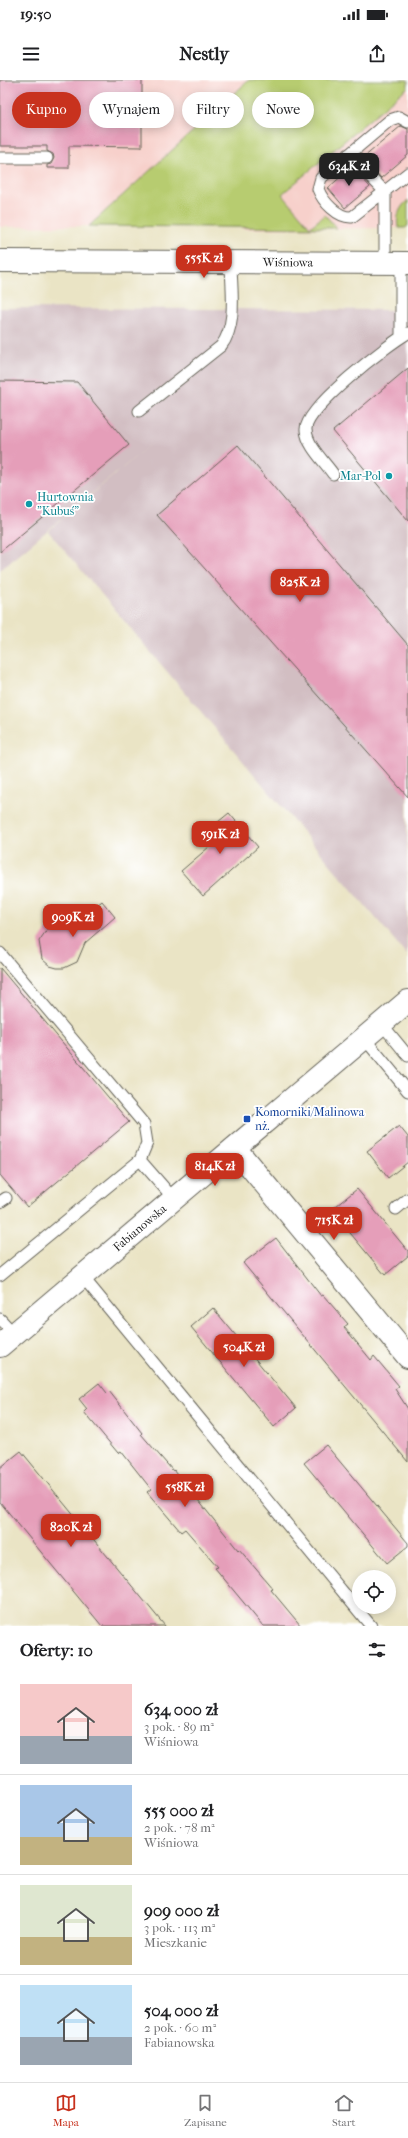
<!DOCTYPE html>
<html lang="pl">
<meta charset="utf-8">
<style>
body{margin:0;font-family:"IM FELL French Canon",serif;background:#f6f6f6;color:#202124;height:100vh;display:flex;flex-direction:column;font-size:15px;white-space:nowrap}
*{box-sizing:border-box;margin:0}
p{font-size:13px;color:#757577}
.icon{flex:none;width:22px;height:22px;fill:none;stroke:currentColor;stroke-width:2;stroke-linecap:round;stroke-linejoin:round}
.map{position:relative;height:1546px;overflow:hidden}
.side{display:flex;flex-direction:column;background:#fff;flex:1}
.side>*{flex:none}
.guide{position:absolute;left:12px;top:12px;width:384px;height:36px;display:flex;gap:8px}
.controls{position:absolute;left:352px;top:1490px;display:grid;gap:8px}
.controls a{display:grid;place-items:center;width:44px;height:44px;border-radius:50%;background:#fff;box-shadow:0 2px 10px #0003;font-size:20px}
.price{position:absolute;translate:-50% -34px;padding:0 9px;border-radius:8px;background:#c8321e;color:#fff;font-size:13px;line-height:26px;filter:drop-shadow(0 1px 2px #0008)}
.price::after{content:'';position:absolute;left:50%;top:24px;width:12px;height:9px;margin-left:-6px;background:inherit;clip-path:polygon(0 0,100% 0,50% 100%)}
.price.selected{background:#222;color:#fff}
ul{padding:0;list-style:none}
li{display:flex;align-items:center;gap:12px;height:100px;padding:0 20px}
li+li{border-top:1px solid #e0e0e0}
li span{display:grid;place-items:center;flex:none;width:112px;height:80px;border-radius:0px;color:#555}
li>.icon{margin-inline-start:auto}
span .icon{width:48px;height:48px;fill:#fffc;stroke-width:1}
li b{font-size:17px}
h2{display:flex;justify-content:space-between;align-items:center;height:48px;padding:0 20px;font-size:17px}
.chip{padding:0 14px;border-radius:18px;background:#fff;box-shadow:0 2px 10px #0003;font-size:14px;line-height:36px}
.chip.selected{background:#c8321e;color:#fff}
.status{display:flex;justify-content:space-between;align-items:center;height:28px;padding:0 20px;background:#fff;direction:ltr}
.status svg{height:11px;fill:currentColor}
header{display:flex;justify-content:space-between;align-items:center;height:52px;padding:0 20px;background:#fff;font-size:18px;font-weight:700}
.dock{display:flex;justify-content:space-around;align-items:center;height:56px;border-top:1px solid #e0e0e0;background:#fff;font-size:11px;color:#757577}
.dock a{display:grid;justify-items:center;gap:2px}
.dock .selected{color:#c8321e}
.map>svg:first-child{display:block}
</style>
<div class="status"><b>19:50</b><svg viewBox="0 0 49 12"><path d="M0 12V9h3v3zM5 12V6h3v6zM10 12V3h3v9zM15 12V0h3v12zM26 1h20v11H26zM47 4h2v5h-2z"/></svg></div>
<header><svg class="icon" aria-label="menu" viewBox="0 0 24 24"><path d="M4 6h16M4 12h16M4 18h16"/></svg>Nestly<svg class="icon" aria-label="share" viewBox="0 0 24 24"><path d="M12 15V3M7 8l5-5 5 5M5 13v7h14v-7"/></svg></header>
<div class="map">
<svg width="408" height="1546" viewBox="0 0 408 1546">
<rect width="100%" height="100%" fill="#fff"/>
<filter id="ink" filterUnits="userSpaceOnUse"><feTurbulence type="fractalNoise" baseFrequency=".025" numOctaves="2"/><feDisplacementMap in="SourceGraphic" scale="8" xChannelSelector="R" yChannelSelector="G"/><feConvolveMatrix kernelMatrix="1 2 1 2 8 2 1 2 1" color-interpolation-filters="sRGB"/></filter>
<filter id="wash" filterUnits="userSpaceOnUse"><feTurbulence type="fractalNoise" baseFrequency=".012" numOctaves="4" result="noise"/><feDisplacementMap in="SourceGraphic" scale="16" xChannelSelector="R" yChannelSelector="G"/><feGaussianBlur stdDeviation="0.9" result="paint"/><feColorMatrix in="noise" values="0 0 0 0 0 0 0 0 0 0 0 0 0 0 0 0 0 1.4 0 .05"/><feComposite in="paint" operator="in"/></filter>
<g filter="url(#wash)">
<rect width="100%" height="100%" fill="#eae4c5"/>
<path fill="#f7d0cb" d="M 0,0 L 249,0 L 89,146 L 0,147 Z
M 408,7 L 408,146 L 405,148 L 242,149 Z"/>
<path fill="#d2bec2" d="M 0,228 L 408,230 L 407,875 L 48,451 L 158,358 L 0,490 Z"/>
<path fill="#b7cc70" stroke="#6a7446" d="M 249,0 L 408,0 L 408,7 L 282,114 L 310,147 L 325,135 L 337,148 L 89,146 Z
M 408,120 L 408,146 L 405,148 L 398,148 C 396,136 399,128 408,120 Z"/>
<g id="blocks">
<path fill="#e59eb9" d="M 0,0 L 142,0 L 142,67 L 69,66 L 69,88 L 47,88 L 47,85 L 51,84 L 54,78 L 53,74 L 47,71 L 47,66 L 0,66 Z
M 401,46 L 408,49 L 408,75 L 381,98 L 363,78 Z
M 352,87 L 370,107 L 345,128 L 328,108 Z
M 408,288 L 408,441 L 333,351 Z
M 0,301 L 77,302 L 129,365 L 0,472 Z
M 238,365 L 408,565 L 408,717 L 157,435 Z
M 229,733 L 258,767 L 203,816 L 181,791 L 216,761 L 207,751 Z
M 102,821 L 115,837 L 85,863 L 77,882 L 64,888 L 57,888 L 50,886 L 42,879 L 39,861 L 48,848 L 62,844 L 72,846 Z
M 0,888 L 129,1042 L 27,1127 L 0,1095 Z
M 399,1046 L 408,1057 L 408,1082 L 388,1098 L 367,1071 Z
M 357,1109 L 408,1171 L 408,1176 L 385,1195 L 331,1130 Z
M 276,1158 L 321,1216 L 323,1215 L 348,1244 L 344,1247 L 371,1280 L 374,1276 L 399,1306 L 395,1309 L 408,1329 L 408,1382 L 243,1183 Z
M 213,1228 L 296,1328 L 274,1347 L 191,1247 Z
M 99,1303 L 107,1313 L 109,1311 L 142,1353 L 141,1354 L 173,1391 L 174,1390 L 238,1470 L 239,1469 L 273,1509 L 271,1510 L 301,1546 L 263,1546 L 215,1488 L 218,1487 L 185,1449 L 181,1452 L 147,1412 L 151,1409 L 121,1371 L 118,1373 L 84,1332 L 87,1329 L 79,1319 Z
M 326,1365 L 408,1463 L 408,1466 L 387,1483 L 304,1383 Z
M 21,1371 L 117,1488 L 165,1546 L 102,1546 L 36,1466 L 0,1422 L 0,1388 Z"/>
</g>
</g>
<g filter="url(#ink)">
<use href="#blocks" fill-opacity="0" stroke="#646257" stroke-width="1"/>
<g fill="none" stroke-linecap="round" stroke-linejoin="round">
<g stroke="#646257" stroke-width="13">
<path id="service" d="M 408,42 L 399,37 L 390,40 L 321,98 L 318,109 C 323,122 338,138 352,137 L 408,93
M 349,74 L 385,112 L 385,183
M 0,78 L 47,78
M 401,183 L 401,257
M 139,331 L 221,266 C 238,244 231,209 231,182
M 333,394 C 325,382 307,366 306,350 C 304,329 388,264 408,253
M 0,873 L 144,1044 L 147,1063 L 140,1080
M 381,943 L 408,976
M 364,958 L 408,1011
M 0,1122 L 6,1118
M 396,1129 L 408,1119
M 0,1195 L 140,1080 L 174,1119
M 82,1196 L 371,1546
M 0,1239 L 14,1254"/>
</g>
<g stroke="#646257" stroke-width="24">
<g id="minor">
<path d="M 235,1068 L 408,1277"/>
<path id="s1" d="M 0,1266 L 408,921"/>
</g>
</g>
<g stroke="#646257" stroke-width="24">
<g id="tertiary">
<path id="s2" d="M 0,181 L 408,183"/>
</g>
</g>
<use href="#service" stroke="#fff" stroke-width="11"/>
<use href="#minor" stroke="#fff" stroke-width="22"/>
<use href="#tertiary" stroke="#fff" stroke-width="22"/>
</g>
</g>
<g fill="#0f9aa8" stroke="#fff" stroke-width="1.5">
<circle cx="389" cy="396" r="4"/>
<circle cx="29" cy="424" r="4"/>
</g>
<rect fill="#1a4fb4" stroke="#fff" stroke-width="1.5" x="243" y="1035" width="8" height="8" rx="2"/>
<g text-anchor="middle" stroke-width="3.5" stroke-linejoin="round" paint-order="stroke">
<g font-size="12" fill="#1c1c1c" stroke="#fff">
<text dy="4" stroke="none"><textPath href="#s2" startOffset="288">Wiśniowa</textPath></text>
<text dy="4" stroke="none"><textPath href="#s1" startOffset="183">Fabianowska</textPath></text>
</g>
<g font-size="12" fill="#0d838f" stroke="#fff" text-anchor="end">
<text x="381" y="400">Mar-Pol</text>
<text x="37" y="421" text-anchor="start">Hurtownia<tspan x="37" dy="14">"Kubuś"</tspan></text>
</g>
<g font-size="12" fill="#164399" stroke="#fff" text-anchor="start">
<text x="255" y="1036">Komorniki/Malinowa<tspan x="255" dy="14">nż.</tspan></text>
</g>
</g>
</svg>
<div class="controls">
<a><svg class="icon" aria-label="locate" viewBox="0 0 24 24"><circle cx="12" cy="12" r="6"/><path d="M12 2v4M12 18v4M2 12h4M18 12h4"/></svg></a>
</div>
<b class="price selected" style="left:349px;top:107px">634K zł</b>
<b class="price" style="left:204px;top:199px">555K zł</b>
<b class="price" style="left:300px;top:523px">825K zł</b>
<b class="price" style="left:220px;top:775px">591K zł</b>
<b class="price" style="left:73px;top:858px">909K zł</b>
<b class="price" style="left:215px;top:1107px">814K zł</b>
<b class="price" style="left:334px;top:1161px">715K zł</b>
<b class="price" style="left:244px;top:1288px">504K zł</b>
<b class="price" style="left:185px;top:1428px">558K zł</b>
<b class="price" style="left:71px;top:1468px">820K zł</b>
<div class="guide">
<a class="chip selected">Kupno</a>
<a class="chip">Wynajem</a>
<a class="chip">Filtry</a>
<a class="chip">Nowe</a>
</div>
</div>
<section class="side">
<h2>Oferty: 10<svg class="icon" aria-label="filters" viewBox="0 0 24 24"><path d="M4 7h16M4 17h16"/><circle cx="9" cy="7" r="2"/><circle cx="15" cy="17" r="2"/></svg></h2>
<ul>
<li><span style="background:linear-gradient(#f6c9c9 65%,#9aa5b1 0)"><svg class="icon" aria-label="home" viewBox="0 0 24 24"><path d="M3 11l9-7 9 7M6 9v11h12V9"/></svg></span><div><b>634 000 zł</b><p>3 pok. · 89 m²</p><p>Wiśniowa</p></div></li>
<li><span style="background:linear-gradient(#a9c7e8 65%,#c2b280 0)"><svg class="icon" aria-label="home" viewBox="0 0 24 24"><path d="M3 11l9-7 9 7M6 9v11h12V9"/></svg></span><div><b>555 000 zł</b><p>2 pok. · 78 m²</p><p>Wiśniowa</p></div></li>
<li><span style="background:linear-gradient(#dfe7d0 65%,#c2b280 0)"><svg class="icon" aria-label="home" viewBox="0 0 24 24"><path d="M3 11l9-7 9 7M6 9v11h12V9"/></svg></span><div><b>909 000 zł</b><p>3 pok. · 113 m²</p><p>Mieszkanie</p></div></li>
<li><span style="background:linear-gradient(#bfe0f5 65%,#9aa5b1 0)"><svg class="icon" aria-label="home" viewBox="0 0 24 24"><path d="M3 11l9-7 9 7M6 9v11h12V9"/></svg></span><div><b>504 000 zł</b><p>2 pok. · 60 m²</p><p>Fabianowska</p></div></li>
</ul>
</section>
<nav class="dock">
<a class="selected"><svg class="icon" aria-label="map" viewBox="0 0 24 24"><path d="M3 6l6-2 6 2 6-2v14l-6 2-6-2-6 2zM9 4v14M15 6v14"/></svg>Mapa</a>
<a><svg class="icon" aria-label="saved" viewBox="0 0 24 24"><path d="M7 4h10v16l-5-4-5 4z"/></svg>Zapisane</a>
<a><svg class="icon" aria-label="home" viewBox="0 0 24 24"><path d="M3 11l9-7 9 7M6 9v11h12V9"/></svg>Start</a>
</nav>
